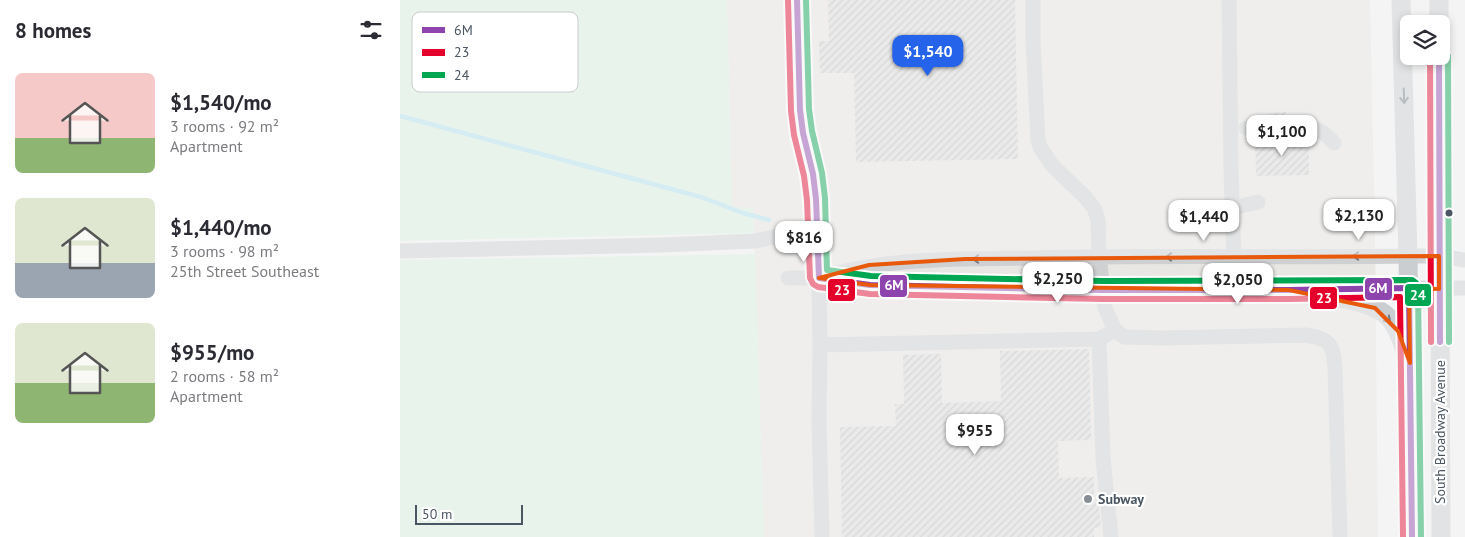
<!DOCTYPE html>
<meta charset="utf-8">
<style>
body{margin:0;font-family:"PT Sans",sans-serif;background:#f2f2f3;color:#2b2b33;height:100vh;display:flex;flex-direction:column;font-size:19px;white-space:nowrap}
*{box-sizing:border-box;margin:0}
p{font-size:16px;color:#7c7c81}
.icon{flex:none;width:28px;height:28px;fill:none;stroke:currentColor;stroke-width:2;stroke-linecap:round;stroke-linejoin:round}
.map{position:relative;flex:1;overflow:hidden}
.sheet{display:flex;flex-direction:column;background:#fff;width:400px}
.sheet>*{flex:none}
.tools{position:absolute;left:1000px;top:15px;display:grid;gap:10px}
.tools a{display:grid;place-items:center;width:50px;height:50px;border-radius:8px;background:#fff;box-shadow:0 2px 8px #0003;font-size:25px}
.scale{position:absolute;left:15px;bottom:12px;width:108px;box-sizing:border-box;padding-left:5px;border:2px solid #4a5661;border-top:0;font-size:14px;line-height:18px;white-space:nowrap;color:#4a5661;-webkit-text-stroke:4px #fff;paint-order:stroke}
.price{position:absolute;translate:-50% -42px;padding:0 11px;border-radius:10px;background:#fff;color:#222;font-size:16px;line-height:32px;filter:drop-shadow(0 1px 2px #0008)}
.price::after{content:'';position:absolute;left:50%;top:30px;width:15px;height:11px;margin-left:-8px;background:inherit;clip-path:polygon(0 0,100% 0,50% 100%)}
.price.active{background:#2563eb;color:#fff}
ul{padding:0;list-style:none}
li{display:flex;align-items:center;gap:15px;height:125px;padding:0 15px}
li span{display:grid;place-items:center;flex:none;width:140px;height:100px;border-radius:8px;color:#555}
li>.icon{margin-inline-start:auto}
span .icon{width:60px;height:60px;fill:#fffc;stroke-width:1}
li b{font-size:21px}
h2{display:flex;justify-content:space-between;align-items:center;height:60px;padding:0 15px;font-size:21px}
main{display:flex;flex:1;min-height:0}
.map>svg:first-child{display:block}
</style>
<main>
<section class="sheet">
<h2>8 homes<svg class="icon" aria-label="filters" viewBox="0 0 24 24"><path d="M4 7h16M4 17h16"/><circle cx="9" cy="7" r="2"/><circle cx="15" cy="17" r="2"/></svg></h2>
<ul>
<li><span style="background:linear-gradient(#f6c9c9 65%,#8fb573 0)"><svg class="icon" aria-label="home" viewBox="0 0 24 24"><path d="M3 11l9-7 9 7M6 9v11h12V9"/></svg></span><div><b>$1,540/mo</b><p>3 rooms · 92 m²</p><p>Apartment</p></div></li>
<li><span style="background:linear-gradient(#dfe7d0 65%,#9aa5b1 0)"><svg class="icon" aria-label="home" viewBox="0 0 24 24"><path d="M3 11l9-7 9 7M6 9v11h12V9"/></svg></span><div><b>$1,440/mo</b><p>3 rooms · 98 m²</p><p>25th Street Southeast</p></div></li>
<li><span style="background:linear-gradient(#dfe7d0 60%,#8fb573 0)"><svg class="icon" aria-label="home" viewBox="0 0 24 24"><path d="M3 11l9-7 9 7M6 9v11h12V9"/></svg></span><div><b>$955/mo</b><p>2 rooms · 58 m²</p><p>Apartment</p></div></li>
</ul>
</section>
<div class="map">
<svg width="1065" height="537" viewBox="0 0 1065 537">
<defs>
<pattern id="building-hatch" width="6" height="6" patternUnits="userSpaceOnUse" patternTransform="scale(1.25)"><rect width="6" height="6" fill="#ddddde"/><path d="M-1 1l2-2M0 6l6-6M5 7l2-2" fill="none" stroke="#b5b6b7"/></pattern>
</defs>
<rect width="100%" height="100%" fill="#f4f4f4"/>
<path fill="#e8e7e3" d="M 327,0 L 970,0 L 975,233 L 978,537 L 364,537 L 353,208 L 332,208 Z"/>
<path fill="#d9f2e3" d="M 0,0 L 327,0 L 332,207 L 353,208 L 354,233 L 0,241 Z
M 355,254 L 364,537 L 0,537 L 0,260 Z"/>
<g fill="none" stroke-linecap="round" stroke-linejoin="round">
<path stroke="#aee2f0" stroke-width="4.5" d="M 0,116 L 301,197 L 343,213 L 369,220"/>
</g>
<path fill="url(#building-hatch)" d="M 428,0 L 615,0 L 618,159 L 456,162 L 454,73 L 420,73 L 419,41 L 429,41 Z
M 886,112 L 886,116 L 870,117 L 869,113 Z
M 886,135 L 886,142 L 909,141 L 909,175 L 856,176 L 855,140 L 870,140 L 870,136 Z
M 689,349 L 691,440 L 658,441 L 659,478 L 694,477 L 694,499 L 698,499 L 701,527 L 694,528 L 694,537 L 442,537 L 440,427 L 496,426 L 495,404 L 504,404 L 503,355 L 541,354 L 542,403 L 601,401 L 600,351 Z"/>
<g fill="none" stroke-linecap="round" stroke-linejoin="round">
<path stroke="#ced0d2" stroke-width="15" d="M 397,0 L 400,110 L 403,133 L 413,174 L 418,227 L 420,345 L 419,421 L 422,537
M 633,0 L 633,40 L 638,141 L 640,147 L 652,165 L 685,197 L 694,208 L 698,220 L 699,256 L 705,308 L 715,330 L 724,337 L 762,338 L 905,335 C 930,339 933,343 935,368 L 940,537
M 829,0 L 831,171 L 834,257
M 846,128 C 865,127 897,123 915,129 C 923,131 929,137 934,143
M 832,208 L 858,202
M 0,251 L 262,245 L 355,241 L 418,227
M 423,277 C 489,257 565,259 634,258 C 759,255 884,258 1008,256 L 1039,256 L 1065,260
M 388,278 L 419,278 L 470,285 L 703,290 L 899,290
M 922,289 L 1065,288
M 699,339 L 703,458 L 711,537
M 420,345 L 699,339 L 715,330"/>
<path stroke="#caced1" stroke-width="19" d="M 1001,0 L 1008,256 L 1012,537
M 1039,0 L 1039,24
M 1039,56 L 1041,537
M 889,290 C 916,295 966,298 986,315 C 997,325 1001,339 1006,353"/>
<g stroke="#fff" stroke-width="10">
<path id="bus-1" d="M 397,0 L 400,110 L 403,133 L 413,174 L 416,199 L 419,278 L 470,285 L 703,290 L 889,290 L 1009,288 L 1012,537
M 1039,56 L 1040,342"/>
</g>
<g stroke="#fff" stroke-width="10">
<path id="bus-2" d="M 388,0 L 391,111 L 394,135 L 404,176 L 407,200 L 410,278 L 413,284 L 418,287 L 470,294 L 703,299 L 889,299 L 1000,297 L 1003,537
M 1030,56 L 1031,342"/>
</g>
<g stroke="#fff" stroke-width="10">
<path id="bus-3" d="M 406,0 L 409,109 L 412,131 L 422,173 L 425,198 L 427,270 L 471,276 L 703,281 L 1012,280 L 1016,283 L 1018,288 L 1021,537
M 1048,56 L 1049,342"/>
</g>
<use href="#bus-1" stroke="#8e44ad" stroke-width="6"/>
<use href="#bus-2" stroke="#e4002b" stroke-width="6"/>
<use href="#bus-3" stroke="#00a651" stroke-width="6"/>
</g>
<defs><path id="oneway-shaft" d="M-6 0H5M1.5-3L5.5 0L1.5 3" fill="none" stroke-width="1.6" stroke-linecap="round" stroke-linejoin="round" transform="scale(1.25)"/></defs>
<g stroke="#707a83">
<use href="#oneway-shaft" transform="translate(1004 96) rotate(88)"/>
<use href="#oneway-shaft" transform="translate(985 317) rotate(42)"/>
</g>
<g stroke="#727b83">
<use href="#oneway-shaft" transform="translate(960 256) rotate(180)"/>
<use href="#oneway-shaft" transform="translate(773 257) rotate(180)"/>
<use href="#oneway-shaft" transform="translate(580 259) rotate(179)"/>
</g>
<path d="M0 0H1065V537H0ZM 1039,256 L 1039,289 L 1009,288 L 1010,363 L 998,331 L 975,308 L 889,290 L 470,285 L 419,278 L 469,265 L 565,259 Z" fill="#f4f4f4" fill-opacity=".55" fill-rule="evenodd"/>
<path fill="none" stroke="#e8590c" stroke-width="4" stroke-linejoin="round" d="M 1039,256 L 1039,289 L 1009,288 L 1010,363 L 998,331 L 975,308 L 889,290 L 470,285 L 419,278 L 469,265 L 565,259 Z"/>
<circle fill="#4a5661" stroke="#fff" stroke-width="2" cx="1049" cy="213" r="4.5"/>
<circle fill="#868d94" stroke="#fff" stroke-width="2" cx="688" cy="499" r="5"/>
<g text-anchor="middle" stroke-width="4.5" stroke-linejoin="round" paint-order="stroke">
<g font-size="14" fill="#4a5661" stroke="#fff">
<text transform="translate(1040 432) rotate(-90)" y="5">South Broadway Avenue</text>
</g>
<g font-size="14" font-weight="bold" fill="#4a5661" stroke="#fff" text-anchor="start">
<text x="698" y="504">Subway</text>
</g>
</g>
<rect x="12" y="12" width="166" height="80" rx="8" fill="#fff" stroke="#c9ccd0" stroke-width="1"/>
<rect x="22" y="27" width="23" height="6" fill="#8e44ad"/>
<rect x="22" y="49" width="23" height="7" fill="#e4002b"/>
<rect x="22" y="72" width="23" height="6" fill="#00a651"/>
<g font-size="14" fill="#4a5661">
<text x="54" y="35">6M</text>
<text x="54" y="57">23</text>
<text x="54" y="80">24</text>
</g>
<g stroke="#fff" stroke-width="2">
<rect x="479" y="274" width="29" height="24" rx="5" fill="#8e44ad"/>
<rect x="964" y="277" width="29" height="24" rx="5" fill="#8e44ad"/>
<rect x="427" y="278" width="29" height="24" rx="5" fill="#e4002b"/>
<rect x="1004" y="283" width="28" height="24" rx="5" fill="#00a651"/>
<rect x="909" y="286" width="29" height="24" rx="5" fill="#e4002b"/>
</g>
<g font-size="14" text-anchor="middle" font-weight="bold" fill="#fff">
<text x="494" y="290">6M</text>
<text x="978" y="293">6M</text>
<text x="442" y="295">23</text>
<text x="1018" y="300">24</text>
<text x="924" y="303">23</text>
</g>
</svg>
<div class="tools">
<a><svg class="icon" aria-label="layers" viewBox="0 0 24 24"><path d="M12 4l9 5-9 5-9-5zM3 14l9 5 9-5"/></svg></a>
</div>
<div class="scale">50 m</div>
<b class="price active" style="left:528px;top:77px">$1,540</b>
<b class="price" style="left:882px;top:157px">$1,100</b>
<b class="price" style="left:959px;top:241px">$2,130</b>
<b class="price" style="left:804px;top:242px">$1,440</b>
<b class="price" style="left:404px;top:263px">$816</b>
<b class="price" style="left:658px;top:304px">$2,250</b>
<b class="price" style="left:838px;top:305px">$2,050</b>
<b class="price" style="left:575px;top:456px">$955</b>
</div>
</main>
